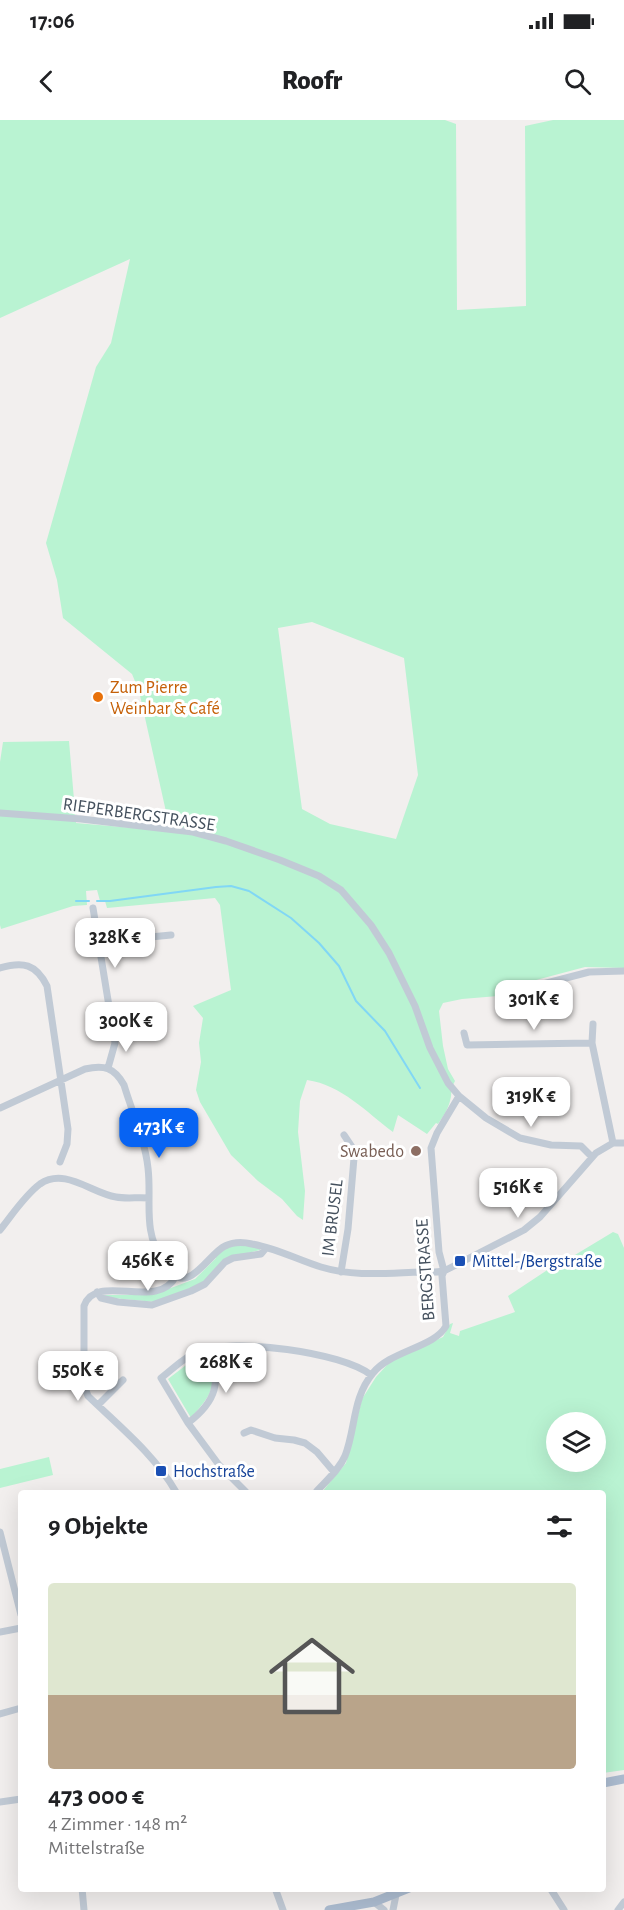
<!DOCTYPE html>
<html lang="de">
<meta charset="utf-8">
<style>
body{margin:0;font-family:"Alegreya Sans",sans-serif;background:#f2f2f2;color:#202124;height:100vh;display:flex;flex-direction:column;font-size:22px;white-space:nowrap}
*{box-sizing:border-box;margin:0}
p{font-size:20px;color:#757577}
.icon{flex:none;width:33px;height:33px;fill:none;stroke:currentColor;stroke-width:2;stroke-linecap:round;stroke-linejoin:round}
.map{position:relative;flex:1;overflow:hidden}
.sheet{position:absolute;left:18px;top:1370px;width:588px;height:402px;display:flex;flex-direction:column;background:#fff;border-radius:6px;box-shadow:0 6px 24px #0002}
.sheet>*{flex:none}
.fabs{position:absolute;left:546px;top:1292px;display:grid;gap:12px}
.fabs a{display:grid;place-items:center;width:60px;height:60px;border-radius:50%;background:#fff;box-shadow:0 6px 24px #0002;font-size:30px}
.price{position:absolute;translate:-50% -51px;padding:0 14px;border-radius:12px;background:#fff;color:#222;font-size:20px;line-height:39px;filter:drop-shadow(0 2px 3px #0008)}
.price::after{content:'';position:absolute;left:50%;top:36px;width:18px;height:14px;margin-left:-9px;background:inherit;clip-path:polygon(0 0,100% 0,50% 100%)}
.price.selected{background:#0763f3;color:#fff}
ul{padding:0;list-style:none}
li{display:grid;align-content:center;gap:12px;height:318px;padding:0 30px}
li+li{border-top:2px solid #e0e0e0}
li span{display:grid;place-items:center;height:186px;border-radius:6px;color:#555}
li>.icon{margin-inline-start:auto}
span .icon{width:108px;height:108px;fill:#fffc;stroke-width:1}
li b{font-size:26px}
h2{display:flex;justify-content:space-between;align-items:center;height:72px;padding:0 30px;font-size:26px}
.status{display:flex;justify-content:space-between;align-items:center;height:42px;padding:0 30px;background:#fff;direction:ltr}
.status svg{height:16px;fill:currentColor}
header{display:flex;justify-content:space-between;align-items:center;height:78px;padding:0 30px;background:#fff;font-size:27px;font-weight:800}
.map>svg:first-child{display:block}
</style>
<div class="status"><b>17:06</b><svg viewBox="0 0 49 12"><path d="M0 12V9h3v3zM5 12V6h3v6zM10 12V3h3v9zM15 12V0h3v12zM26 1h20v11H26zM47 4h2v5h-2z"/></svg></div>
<header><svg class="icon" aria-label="back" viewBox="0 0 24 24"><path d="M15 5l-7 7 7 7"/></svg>Roofr<svg class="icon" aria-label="search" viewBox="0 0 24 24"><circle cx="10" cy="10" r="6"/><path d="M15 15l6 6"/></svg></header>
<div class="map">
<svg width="624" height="1790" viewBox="0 0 624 1790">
<rect width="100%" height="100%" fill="#f2efee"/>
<path fill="#b9f3d2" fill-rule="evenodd" d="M 0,0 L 445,0 L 456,4 L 457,190 L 526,186 L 525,6 L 553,0 L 624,0 L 624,848 L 585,847 L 506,868 L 510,875 L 462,879 L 443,883 L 439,891 L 443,926 L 448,949 L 455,961 C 449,972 453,971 450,981 C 448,989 443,997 438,1004 L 436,1003 L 427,1014 L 398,995 L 393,1012 C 366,992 342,965 307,960 L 300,981 L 298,1012 L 305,1071 L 303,1100 L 297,1096 L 282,1079 L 258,1061 L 231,1035 L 200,982 L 196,970 L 201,942 L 199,923 L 203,898 L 193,886 L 231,870 L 220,785 L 215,778 L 107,788 L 105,781 L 100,781 L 97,770 L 86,771 L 87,785 L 73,786 L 1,809 L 0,805 L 0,642 L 3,622 L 69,621 L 76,703 L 168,711 L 169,705 L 139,571 L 132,554 L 63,498 L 57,460 L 46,423 L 96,247 L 111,223 L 130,139 L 0,198 ZM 312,502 L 404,538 L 418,655 L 396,719 L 330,704 L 302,689 L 278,508 Z
M 613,1112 L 618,1114 L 624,1128 L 624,1650 L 603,1653 L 603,1372 L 322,1372 L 346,1343 L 362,1279 L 376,1257 L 386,1246 L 395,1239 L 443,1217 L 450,1204 L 453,1203 L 450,1213 L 459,1216 L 460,1211 L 515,1192 L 508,1176 L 564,1139 L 565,1141 ZM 556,1302 L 596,1302 L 596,1341 L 556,1341 Z
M 231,1126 L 249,1126 L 260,1129 L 260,1130 L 231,1137 L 201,1164 L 155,1182 L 113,1178 L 101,1175 L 152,1175 L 195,1159 L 216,1138 L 215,1135 Z
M 205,1235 L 209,1236 C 219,1266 210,1276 191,1298 L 168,1259 L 194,1239 Z
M 49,1337 L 53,1355 L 0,1368 L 0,1349 Z"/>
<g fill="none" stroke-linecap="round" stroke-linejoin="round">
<path stroke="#81d7f5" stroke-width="2" d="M 76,781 L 89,781
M 97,781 L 110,781 L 216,767 L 231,766 L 249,771 L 291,798 L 319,823 L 339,846 L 356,881 L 385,911 L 420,968"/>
<path stroke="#c1cad5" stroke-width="7" d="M 0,693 L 81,699 L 193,712 L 226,721 L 280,740 L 319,756 L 341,770 L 371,805 L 389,833 L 415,886 L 430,928 L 448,963 L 459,976 L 486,998 L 520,1018 L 551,1025 L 581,1026 L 592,1037
M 93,788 L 115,923 L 108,948
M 99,822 L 171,815
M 0,848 C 23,841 36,844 47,866 L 68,1009 L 67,1024 L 60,1042
M 520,870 L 589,852 L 624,851
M 593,904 L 592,923 L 613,1023
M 464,913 L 467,925 L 592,923
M 0,988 L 85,949 C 104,945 114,947 124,965 C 132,992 145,1020 148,1048 C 152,1082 142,1110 163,1141 C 167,1146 170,1152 175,1155 C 191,1169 211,1132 225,1126 C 233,1122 244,1122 252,1124 C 276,1128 298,1140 321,1147 C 354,1157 387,1153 421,1152 C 429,1152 435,1153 444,1151 L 524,1110 L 540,1097 L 596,1033 L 613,1023 L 624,1023
M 0,1110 C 12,1095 25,1075 40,1064 C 65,1047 91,1073 116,1077 C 126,1079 138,1077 149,1078
M 341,1152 L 348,1109 L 354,1038 L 352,1027 L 344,1015
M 97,1172 L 101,1178 L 118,1182 L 152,1185 L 191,1171 L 205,1164 L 225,1142 L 233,1138 L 261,1134 L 266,1128
M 98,1285 L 123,1260
M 188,1303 C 217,1281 221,1262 210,1229
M 244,1313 L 251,1310 L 275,1318 L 294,1320 L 305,1323 L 317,1332 L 334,1352
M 176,1372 C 155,1335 119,1306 88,1276 L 84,1265 L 84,1186 C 96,1151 158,1192 176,1156
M 246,1372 L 219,1345 L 188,1303 L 161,1258 C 173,1249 185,1236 199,1231 C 234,1218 342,1232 371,1255
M 316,1372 C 326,1361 339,1350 345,1336 C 356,1308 352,1278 373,1253 C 390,1231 435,1227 446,1206 L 442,1156 L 444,1151 L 439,1132 L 431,1028 L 437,1013 L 459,976
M 0,1412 L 21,1495
M 0,1512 L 21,1508
M 0,1594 L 21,1588
M 0,1682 L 21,1679
M 82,1768 L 84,1790
M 275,1768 L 283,1790
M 550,1768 L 564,1790
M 374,1782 L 384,1790
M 393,1790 L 396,1775
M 618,1790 L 624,1782"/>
<path stroke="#acbcd0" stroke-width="9" d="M 603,1663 L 624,1659
M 329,1790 L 374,1782 L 409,1768"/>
</g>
<circle fill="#e8710a" stroke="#fff" stroke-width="2" cx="98" cy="577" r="6"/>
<circle fill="#8d6e63" stroke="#fff" stroke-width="2" cx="416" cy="1031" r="6"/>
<g fill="#1a4fb4" stroke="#fff" stroke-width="2">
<rect x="454" y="1135" width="12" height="12" rx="3"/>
<rect x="155" y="1345" width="12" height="12" rx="3"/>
</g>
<g text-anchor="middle" stroke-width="6" stroke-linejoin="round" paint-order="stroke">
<g font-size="18" fill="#c56008" stroke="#fff" text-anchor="start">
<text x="110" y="573">Zum Pierre<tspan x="110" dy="21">Weinbar &amp; Café</tspan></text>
</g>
<g font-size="18" fill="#45515e" stroke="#fff">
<text transform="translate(139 694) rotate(8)" y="6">RIEPERBERGSTRASSE</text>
<text transform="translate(332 1098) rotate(-83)" y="6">IM BRUSEL</text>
<text transform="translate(425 1150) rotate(-94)" y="6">BERGSTRASSE</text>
</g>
<g font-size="18" fill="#785e54" stroke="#fff" text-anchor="end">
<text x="404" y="1037">Swabedo</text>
</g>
<g font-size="18" fill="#164399" stroke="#fff" text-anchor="start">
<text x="472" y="1147">Mittel-/Bergstraße</text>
<text x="173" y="1357">Hochstraße</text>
</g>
</g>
</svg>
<div class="fabs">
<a><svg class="icon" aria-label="layers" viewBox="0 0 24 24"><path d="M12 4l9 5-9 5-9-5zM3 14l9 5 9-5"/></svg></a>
</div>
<b class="price" style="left:115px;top:849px">328K €</b>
<b class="price" style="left:534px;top:911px">301K €</b>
<b class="price" style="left:126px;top:933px">300K €</b>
<b class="price" style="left:531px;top:1008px">319K €</b>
<b class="price selected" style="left:159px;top:1039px">473K €</b>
<b class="price" style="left:518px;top:1099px">516K €</b>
<b class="price" style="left:148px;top:1172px">456K €</b>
<b class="price" style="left:226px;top:1274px">268K €</b>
<b class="price" style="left:78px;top:1282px">550K €</b>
<section class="sheet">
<h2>9 Objekte<svg class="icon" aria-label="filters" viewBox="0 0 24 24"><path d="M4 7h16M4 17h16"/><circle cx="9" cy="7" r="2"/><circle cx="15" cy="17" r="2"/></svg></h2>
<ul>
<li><span style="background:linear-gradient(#dfe7d0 60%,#b9a48a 0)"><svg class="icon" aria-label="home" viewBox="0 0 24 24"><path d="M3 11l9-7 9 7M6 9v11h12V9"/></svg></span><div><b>473 000 €</b><p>4 Zimmer · 148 m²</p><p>Mittelstraße</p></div></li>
</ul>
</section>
</div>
